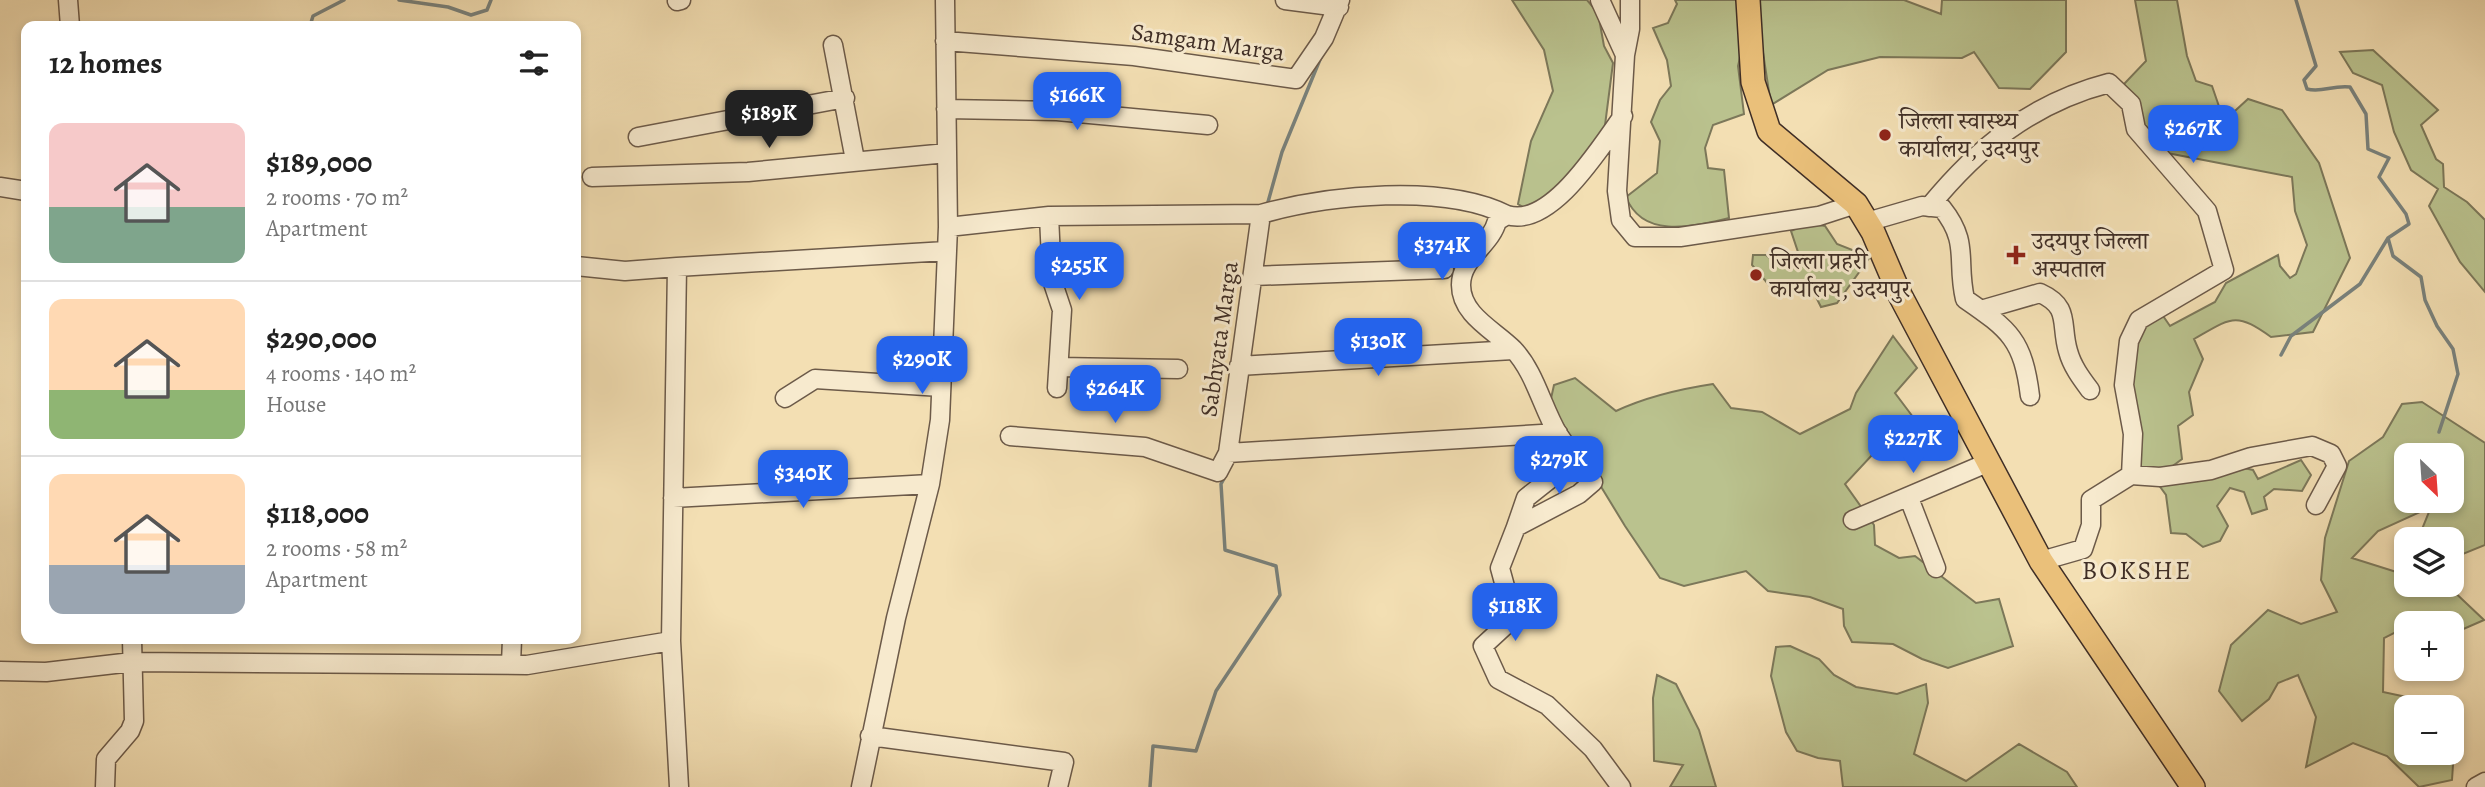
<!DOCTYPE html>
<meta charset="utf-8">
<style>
body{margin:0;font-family:Alegreya,"Noto Serif Devanagari",serif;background:#f6f6f6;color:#222;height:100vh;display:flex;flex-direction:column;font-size:26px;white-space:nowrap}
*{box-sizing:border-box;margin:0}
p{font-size:23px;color:#767676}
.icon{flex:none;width:38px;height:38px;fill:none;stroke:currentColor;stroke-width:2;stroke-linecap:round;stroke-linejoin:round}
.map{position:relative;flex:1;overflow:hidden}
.panel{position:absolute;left:21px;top:21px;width:560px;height:623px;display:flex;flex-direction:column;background:#fff;border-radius:14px;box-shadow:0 4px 10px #0003}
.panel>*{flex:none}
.needle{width:46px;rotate:155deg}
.buttons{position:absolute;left:2394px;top:443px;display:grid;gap:14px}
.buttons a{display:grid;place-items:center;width:70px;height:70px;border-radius:14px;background:#fff;box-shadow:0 4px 10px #0003;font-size:35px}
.price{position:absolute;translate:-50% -60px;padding:0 16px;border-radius:14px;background:#2563eb;color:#fff;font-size:23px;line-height:46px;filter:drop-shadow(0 2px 4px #0008)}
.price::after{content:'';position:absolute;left:50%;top:42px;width:21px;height:16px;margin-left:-10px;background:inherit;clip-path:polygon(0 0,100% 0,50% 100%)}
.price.selected{background:#222;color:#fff}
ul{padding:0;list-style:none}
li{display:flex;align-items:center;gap:21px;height:175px;padding:0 28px}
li+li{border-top:2px solid #e0e0e0}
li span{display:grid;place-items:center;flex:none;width:196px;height:140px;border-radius:14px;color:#555}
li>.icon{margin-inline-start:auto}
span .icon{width:84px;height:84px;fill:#fffc;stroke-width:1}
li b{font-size:30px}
h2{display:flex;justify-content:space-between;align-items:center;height:84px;padding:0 28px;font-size:30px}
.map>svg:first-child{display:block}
</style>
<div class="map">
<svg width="2485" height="787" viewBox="0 0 2485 787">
<rect width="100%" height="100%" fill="#f3dfb3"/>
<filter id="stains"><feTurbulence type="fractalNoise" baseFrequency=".00286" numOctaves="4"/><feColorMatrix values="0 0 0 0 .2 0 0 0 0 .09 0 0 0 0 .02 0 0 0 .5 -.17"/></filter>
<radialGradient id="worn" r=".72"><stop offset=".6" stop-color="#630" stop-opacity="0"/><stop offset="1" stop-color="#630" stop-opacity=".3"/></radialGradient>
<path fill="#bac28e" stroke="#7c785a" stroke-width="2" fill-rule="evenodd" d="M 1512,0 L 1587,0 L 1598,13 L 1604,46 L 1613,63 L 1604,133 L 1558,189 L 1526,209 L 1518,204 L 1531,141 L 1553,91 L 1544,50 Z
M 1675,0 L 1736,0 L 1740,11 L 1742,49 L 1738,66 L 1744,114 L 1713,125 L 1705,148 L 1708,168 L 1724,170 L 1729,218 C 1694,226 1643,240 1626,197 L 1657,173 L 1660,141 L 1651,122 L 1660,100 L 1671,86 L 1667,60 L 1653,28 L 1668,23 L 1677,4 Z
M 1755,0 L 1904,0 L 1941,14 L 1942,0 L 2066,0 L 2066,52 L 2030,89 L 1999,88 L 1974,52 L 1962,58 L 1880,57 L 1828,70 L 1771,105 Z
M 2135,0 L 2177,0 L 2187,56 L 2196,81 L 2212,86 L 2224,121 L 2248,99 L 2282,110 L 2319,163 L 2350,258 L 2313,332 L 2271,337 C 2235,311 2231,318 2194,339 L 2203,359 L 2189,392 L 2193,415 L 2178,426 L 2182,459 L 2166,471 L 2140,470 L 2129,390 L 2138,333 L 2161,313 L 2170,326 L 2215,302 L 2226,283 L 2278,255 L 2280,266 L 2290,278 L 2296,274 L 2307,245 L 2295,211 L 2292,177 L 2162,152 L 2135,125 L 2124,84 L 2146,61 Z
M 2373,50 L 2438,110 L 2421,125 L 2436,159 L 2443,164 L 2444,187 L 2467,202 L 2485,220 L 2485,292 L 2460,262 L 2429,206 L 2438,189 L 2411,170 L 2394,132 L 2382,85 L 2353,73 L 2340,52 Z
M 1808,223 L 1825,226 L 1837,244 L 1870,257 L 1837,303 L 1821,307 L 1812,289 L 1795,282 L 1774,291 L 1752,265 L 1753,255 L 1766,255 L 1779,266 L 1800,258 L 1791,231 Z
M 1893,336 L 1917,368 L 1895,393 L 1913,417 L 1886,440 L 1845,484 L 1874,525 L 1875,545 L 1899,558 L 1915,556 L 1976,603 L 1999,599 L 2013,646 L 1948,668 L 1922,659 L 1893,644 L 1852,642 L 1844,626 L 1843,609 L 1810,597 L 1768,591 L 1746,571 L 1684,586 L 1660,578 L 1625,526 L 1550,403 L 1554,385 L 1575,378 L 1616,411 C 1646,397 1680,389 1713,384 L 1731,408 L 1762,412 L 1800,434 L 1850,409 L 1856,393 Z
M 2422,402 L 2485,443 L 2485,545 L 2458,556 L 2452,554 L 2452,539 L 2418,539 L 2431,507 L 2378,531 L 2352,558 L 2406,575 L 2406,584 L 2447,585 L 2484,620 L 2452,634 L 2452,623 L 2406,623 L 2406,627 L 2384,638 L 2383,692 L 2411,698 L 2417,707 L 2406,707 L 2406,752 L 2452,752 L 2454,750 L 2452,780 L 2419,787 L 2387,756 L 2353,743 L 2306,767 L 2316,717 L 2298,675 L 2278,683 L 2269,699 L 2242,721 L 2219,691 L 2231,645 L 2268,610 L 2301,624 L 2337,612 L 2321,580 L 2325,538 L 2349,461 L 2383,437 L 2402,404 ZM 2406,455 L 2452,455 L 2452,500 L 2406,500 Z
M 2301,460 L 2311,475 L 2302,491 L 2274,489 L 2264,497 L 2267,509 L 2252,514 L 2244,492 L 2230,488 L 2217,506 L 2228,526 L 2220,541 L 2203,547 L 2186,534 L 2171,533 L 2166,495 L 2158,484 L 2239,467 L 2253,470 L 2258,479 Z
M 1790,646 L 1819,659 L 1834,675 L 1856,687 L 1897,694 L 1926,684 L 1928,703 L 1914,754 L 1966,781 L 2019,744 L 2067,772 L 2077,787 L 1843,787 L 1840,761 L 1818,758 L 1797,751 L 1786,732 L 1771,676 L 1776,647 Z
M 1657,675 L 1676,684 L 1699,730 L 1716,787 L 1670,787 L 1683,765 L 1654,761 L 1653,698 Z"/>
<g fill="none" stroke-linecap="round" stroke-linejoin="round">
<path stroke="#79827d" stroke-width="3.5" d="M 399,0 L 448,7 L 471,15 L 487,10 L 491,0
M 2296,0 L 2316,66 L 2304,80 L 2307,89 C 2322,93 2332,85 2350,87 L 2366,114 L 2368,149 L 2389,158 L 2379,177 L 2406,214 L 2409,224 L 2388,238 L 2393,256 L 2421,277 L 2425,300 L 2437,326 L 2453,349 L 2458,374 L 2439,432
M 310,26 L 313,16 L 344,0
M 1337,29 L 1343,13
M 1268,202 L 1282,152 L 1321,57
M 2281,355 L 2291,336 L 2360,284 L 2388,238
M 1150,787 L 1153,746 L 1196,751 L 1216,691 L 1280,595 L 1276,566 L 1225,550 L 1221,484 L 1227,473"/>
<g stroke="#6c5a49" stroke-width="21">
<path id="minor" d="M 68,0 L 70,26
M 1285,0 L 1339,7
M 1600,0 L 1625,55 L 1617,191 L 1621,220 L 1635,237 L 1680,237 L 1819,216 L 1856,204
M 677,1 L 681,0
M 945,41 L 1134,56 L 1296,79 L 1324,38 L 1340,0
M 833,45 L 855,160
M 1625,55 L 1630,29 L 1630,0
M 946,109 L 1057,111 L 1208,125
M 638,137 L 845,98
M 592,177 L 748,172 L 947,153
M 0,187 L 26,191
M 1929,207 C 1978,147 2032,103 2109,83 L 2131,104 L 2136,129 L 2207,211 L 2224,270 L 2139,320 L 2129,341 L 2124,385 L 2133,434 L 2131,475
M 1261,214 C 1328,195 1444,183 1507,215
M 1049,216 L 1052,280 L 1062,310 L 1057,388
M 1867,222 L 1922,206 L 1942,208 C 1970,243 1956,260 1965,299 C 2010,330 2023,340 2030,396
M 948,227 L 1049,216 L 1261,214 L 1228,453 L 1558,433
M 576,266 L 625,271 L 677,267
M 1253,276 L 1444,269
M 1981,310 L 2040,293 C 2071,307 2060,324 2068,351 C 2072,366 2081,378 2090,390
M 1239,366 L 1513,350
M 1059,367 L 1178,369
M 785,398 L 815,379 L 941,387
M 1010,436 L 1145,447 L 1218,472 L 1228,453
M 673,498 L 930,484
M 1909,498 L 1936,568
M 1853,520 L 1987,463
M 1516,527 L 1526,498 L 1550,479 L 1569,450
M 2041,561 L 2083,549 L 2091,525 L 2091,500 L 2131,475 L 2160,477 L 2211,470 L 2251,457 L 2312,446 L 2331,454 L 2337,466 L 2316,505
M 511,664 L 512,639
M 0,671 L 46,672 L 132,662 L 527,665 L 671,641
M 870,736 L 1064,762 L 1058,787
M 105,787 L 106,759 L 130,731 L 134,721 L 132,639
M 679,787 L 671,641 L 677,267 L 946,251
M 861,787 L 896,618 L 930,484 L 940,420 L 948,227 L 945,0
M 1621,787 L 1593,749 L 1547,705 L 1498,679 L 1483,646 L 1509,622 L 1512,612 L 1500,568 L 1516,527 L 1579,494 L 1593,482 C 1581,466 1569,451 1558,434 C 1542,407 1535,372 1513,349 C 1494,330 1461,315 1461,285 C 1461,258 1491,245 1497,221 L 1507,215 C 1551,229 1601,146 1623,116
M 2476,787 L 2485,782"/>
</g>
<g stroke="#3f2e26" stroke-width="26">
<path id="major" d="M 1748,0 L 1753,82 L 1769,131 L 1856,204 L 1873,232 L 1900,295 L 2041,561 L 2193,787"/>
</g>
<use href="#minor" stroke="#f7eace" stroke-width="18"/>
<use href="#major" stroke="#eac07a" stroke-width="23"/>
</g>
<g fill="#8f2418" stroke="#f7eace" stroke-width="2.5">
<circle cx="1885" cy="135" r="7"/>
<path d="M2012.5 244.5h7v7h7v7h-7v7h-7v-7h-7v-7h7z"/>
<circle cx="1756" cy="275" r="7"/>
</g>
<g text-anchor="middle" stroke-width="6" stroke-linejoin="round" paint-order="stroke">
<g font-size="24" fill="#3f2e26" stroke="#f7eace">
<text transform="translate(1208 42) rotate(8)" y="8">Samgam Marga</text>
<text transform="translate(1219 339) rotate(-82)" y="8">Sabhyata Marga</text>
</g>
<g font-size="24" fill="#3f2e26" stroke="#f7eace" text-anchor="start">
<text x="1899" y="129">जिल्ला स्वास्थ्य<tspan x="1899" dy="28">कार्यालय, उदयपुर</tspan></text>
<text x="2032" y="249">उदयपुर जिल्ला<tspan x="2032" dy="28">अस्पताल</tspan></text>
<text x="1770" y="269">जिल्ला प्रहरी<tspan x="1770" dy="28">कार्यालय, उदयपुर</tspan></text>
</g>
<g font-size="26" letter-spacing="2" fill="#3f2e26" stroke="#f7eace">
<text x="2137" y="579">BOKSHE</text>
</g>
</g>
<rect width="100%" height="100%" filter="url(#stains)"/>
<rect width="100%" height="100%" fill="url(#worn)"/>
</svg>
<div class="buttons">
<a><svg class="needle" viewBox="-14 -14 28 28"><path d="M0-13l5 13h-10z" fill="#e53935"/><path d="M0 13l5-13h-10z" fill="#767676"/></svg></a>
<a><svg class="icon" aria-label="layers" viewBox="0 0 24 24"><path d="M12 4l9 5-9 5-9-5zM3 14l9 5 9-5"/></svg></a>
<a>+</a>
<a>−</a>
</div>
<b class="price" style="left:1077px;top:132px">$166K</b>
<b class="price selected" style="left:769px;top:150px">$189K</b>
<b class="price" style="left:2193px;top:165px">$267K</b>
<b class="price" style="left:1442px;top:282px">$374K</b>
<b class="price" style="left:1079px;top:302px">$255K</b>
<b class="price" style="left:1378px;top:378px">$130K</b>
<b class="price" style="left:922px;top:396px">$290K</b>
<b class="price" style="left:1115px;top:425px">$264K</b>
<b class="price" style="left:1913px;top:475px">$227K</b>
<b class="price" style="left:1559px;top:496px">$279K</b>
<b class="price" style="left:803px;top:510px">$340K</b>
<b class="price" style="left:1515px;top:643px">$118K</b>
<section class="panel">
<h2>12 homes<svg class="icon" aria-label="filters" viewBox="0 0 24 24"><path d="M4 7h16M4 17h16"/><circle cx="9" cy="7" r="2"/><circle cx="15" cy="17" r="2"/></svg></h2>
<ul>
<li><span style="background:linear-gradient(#f6c9c9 60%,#7fa58c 0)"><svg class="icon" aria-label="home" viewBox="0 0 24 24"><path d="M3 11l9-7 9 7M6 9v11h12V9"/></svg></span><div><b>$189,000</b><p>2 rooms · 70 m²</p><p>Apartment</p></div></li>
<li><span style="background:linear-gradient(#ffd9b3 65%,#8fb573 0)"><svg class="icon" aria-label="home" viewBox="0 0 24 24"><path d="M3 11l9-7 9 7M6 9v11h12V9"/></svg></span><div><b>$290,000</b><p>4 rooms · 140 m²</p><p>House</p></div></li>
<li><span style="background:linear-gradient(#ffd9b3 65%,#9aa5b1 0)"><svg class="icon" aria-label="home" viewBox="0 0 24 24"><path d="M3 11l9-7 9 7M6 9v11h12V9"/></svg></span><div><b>$118,000</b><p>2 rooms · 58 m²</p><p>Apartment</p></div></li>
</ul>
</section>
</div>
